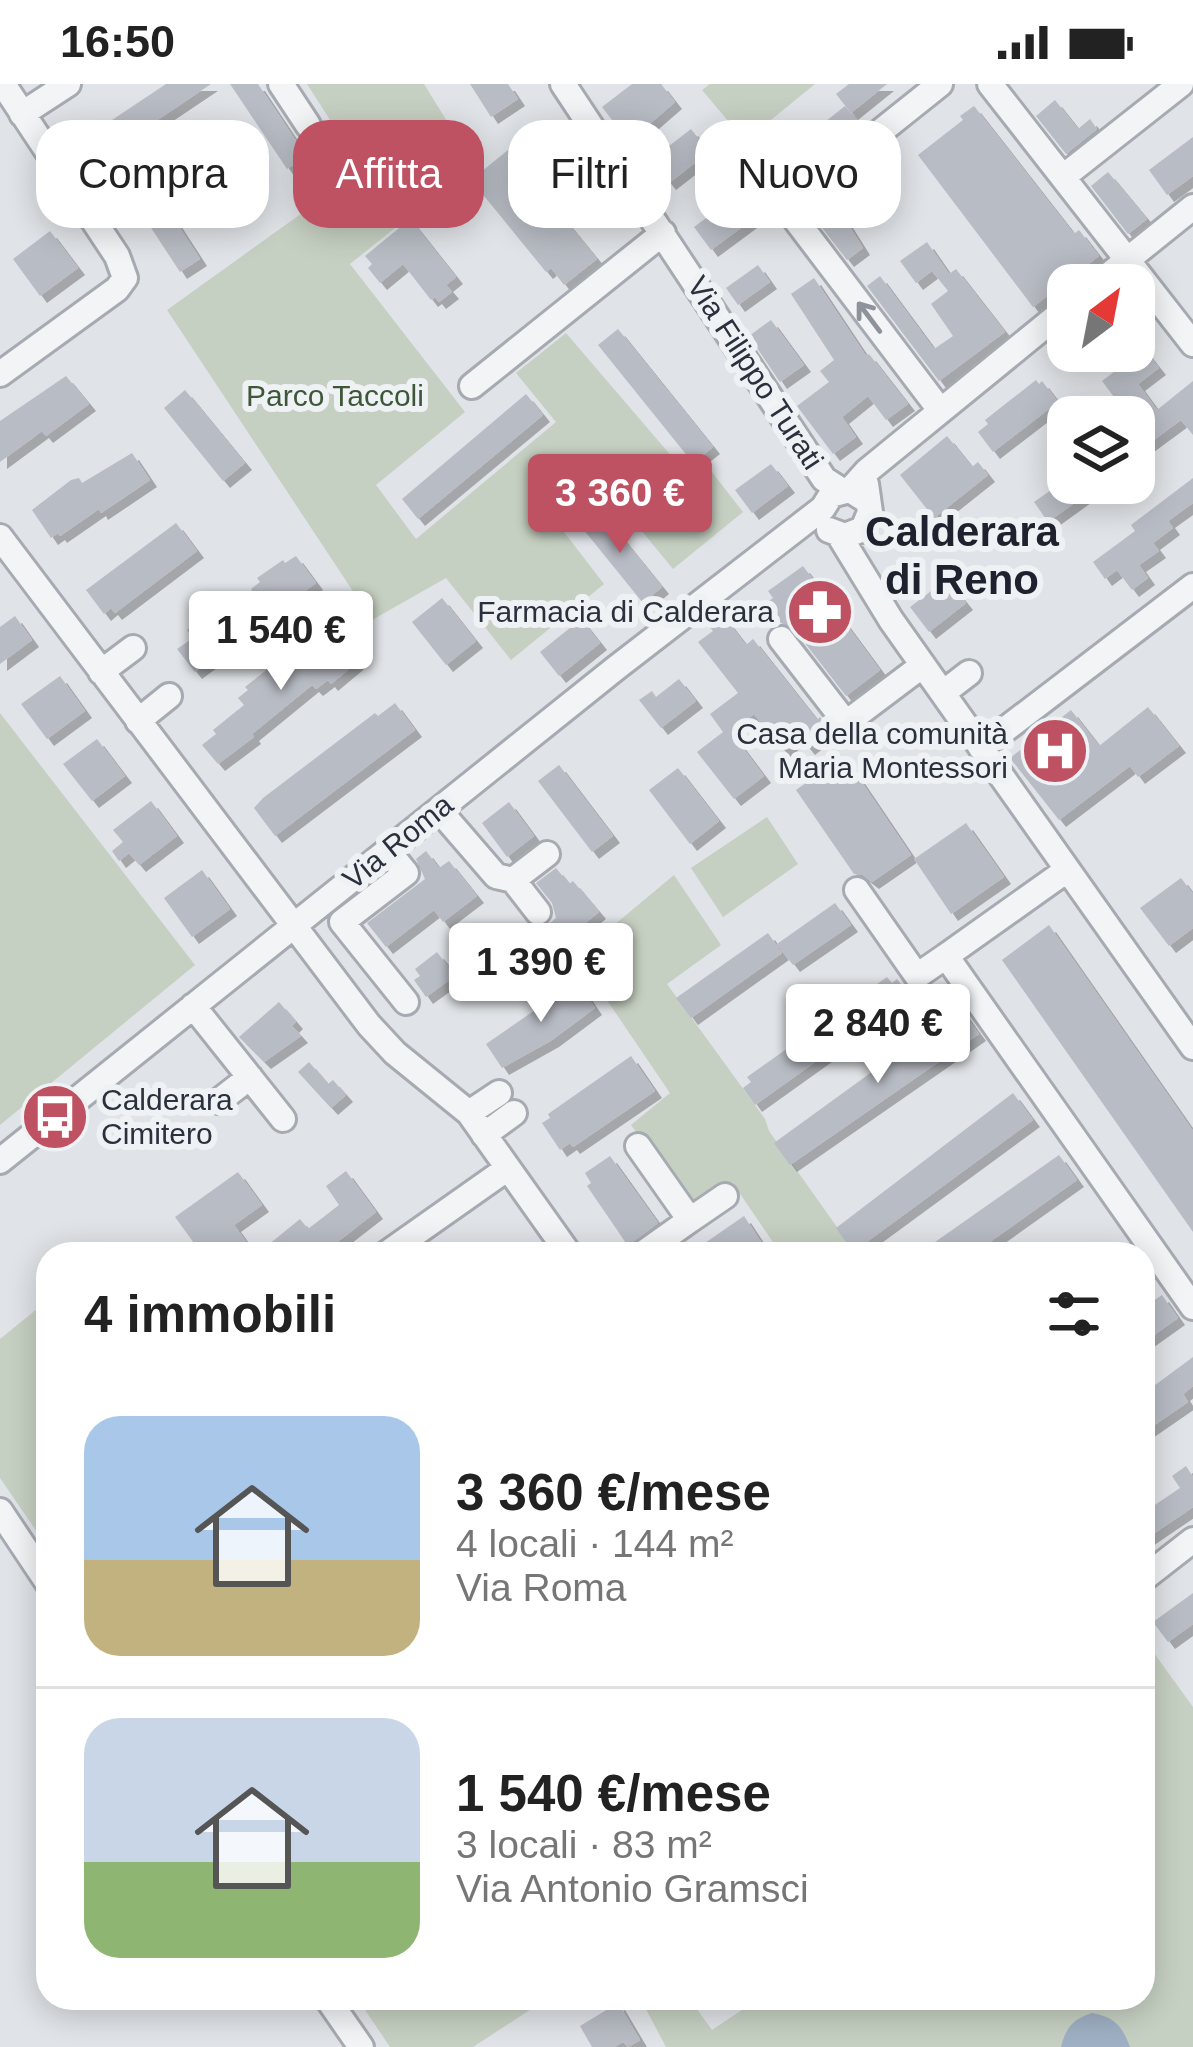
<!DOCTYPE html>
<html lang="it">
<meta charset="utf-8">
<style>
body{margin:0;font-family:Arial,sans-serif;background:#f2f2f2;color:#222;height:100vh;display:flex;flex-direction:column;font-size:45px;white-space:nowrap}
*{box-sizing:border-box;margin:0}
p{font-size:39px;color:#767676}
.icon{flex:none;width:66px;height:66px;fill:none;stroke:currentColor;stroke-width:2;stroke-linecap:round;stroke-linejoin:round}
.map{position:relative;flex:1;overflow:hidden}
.sheet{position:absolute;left:36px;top:1158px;width:1119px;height:768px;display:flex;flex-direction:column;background:#fff;border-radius:36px;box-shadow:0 6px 30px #0003}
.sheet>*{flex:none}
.hud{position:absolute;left:36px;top:36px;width:1122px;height:108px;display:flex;gap:24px}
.needle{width:78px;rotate:32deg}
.buttons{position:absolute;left:1047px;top:180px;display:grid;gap:24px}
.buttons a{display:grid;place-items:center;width:108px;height:108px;border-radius:24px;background:#fff;box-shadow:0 6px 30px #0003;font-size:60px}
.price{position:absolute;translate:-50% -102px;padding:0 27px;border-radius:12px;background:#fff;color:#222;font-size:39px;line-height:78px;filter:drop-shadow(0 3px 6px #0008)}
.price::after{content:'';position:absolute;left:50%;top:72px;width:36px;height:27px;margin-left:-18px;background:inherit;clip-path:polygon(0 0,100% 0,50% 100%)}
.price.selected{background:#bf5262;color:#fff}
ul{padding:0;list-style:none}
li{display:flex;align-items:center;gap:36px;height:300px;padding:0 48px}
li+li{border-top:3px solid #e0e0e0}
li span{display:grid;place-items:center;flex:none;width:336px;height:240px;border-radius:36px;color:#555}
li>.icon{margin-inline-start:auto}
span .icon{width:144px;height:144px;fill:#fffc;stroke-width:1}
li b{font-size:51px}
h2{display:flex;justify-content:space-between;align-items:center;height:144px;padding:0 48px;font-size:51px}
.pill{padding:0 42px;border-radius:36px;background:#fff;box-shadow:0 6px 30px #0003;font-size:42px;line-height:108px}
.pill.selected{background:#bf5262;color:#fff}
.status{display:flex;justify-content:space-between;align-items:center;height:84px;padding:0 60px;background:#fff;direction:ltr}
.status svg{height:33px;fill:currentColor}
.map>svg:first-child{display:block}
</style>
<div class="status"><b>16:50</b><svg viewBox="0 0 49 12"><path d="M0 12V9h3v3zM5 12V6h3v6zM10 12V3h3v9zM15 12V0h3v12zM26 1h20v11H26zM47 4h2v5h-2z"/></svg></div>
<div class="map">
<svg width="1193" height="1963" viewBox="0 0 1193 1963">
<defs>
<filter id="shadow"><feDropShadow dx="7" dy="7" stdDeviation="0" flood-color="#0004"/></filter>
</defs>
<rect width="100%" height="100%" fill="#e0e3e7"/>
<path fill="#c6d0c2" d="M 307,0 L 424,0 L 474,81 L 350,180 L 465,328 L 376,401 L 416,455 L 556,338 L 516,289 L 566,249 L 691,395 L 708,383 L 743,428 L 673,485 L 600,396 L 554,435 L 604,500 L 511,576 L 446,494 L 372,536 L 167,226 L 362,86 Z
M 710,0 L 815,0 L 745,57 L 702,6 Z
M 0,629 L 195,881 L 0,1041 Z
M 767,733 L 798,780 L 723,833 L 691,784 Z
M 674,791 L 721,861 L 667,900 L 765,1035 L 769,1047 L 856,1170 L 781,1170 L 732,1098 L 692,1125 L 631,1041 L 670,1009 L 577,872 Z
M 48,1216 L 48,1464 L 0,1394 L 0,1255 Z
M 1143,1554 L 1193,1623 L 1193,1963 L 666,1963 L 640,1914 L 689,1914 L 712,1946 L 760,1914 L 1143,1914 Z
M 357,1914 L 548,1914 L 473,1963 L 390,1963 Z"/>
<path fill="#9fb0c4" d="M 1092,1929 C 1115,1933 1122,1942 1130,1963 L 1061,1963 C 1066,1943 1073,1935 1092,1929 Z"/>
<path fill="#b8bcc4" filter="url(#shadow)" d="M 166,0 L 211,0 L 117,63 L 103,42 Z
M 230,0 L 258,0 L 306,72 L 287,85 Z
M 470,0 L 508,0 L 518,15 L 491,33 Z
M 632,0 L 661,0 L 675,18 L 629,58 L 602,23 Z
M 849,0 L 887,0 L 851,29 L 836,10 Z
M 1055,16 L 1078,45 L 1090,35 L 1097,45 L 1066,70 L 1036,32 Z
M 845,22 L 859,39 L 775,107 L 761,89 Z
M 974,22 L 1074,150 L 1079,146 L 1099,172 L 1033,223 L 918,71 L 963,36 L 960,32 Z
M 691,45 L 709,68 L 669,99 L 651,76 Z
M 1193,53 L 1193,92 L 1167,111 L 1149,86 Z
M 508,66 L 597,175 L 564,201 L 551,184 L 546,188 L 471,96 Z
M 143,87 L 200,175 L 180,188 L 123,101 Z
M 1108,88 L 1147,135 L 1128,150 L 1091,102 Z
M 740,109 L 757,132 L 711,166 L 694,143 Z
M 836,121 L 863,164 L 847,176 L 816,136 Z
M 410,135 L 456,193 L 446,201 L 452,208 L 439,218 L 435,213 L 431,216 L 403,180 L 380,199 L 368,184 L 372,180 L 365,172 Z
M 50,147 L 78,184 L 40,212 L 13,175 Z
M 927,158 L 949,190 L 956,185 L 1005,248 L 939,297 L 867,202 L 880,192 L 934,265 L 953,252 L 931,220 L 948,207 L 932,187 L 916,199 L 900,177 Z
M 758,181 L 770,198 L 738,221 L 726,204 Z
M 814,194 L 866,272 L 869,270 L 908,320 L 886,336 L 868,312 L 842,333 L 856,353 L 833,370 L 797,322 L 829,298 L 820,287 L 834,276 L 791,210 Z
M 771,236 L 804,281 L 780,298 L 749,252 Z
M 618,245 L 713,363 L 693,379 L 598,261 Z
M 1144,265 L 1159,284 L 1138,300 L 1157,326 L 1193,297 L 1193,351 L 1181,336 L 1147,361 L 1134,344 L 1134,333 L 1129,333 L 1102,297 Z
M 66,292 L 89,320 L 46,352 L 42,347 L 0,378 L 0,337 Z
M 1036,296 L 1039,300 L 1042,297 L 1058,318 L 993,368 L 978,348 L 988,340 L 985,336 Z
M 185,306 L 245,379 L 223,397 L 164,324 Z
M 526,310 L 543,331 L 418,435 L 402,415 Z
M 947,352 L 972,383 L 978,378 L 988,391 L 934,434 L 900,391 Z
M 132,369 L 150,396 L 101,429 L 99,425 L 60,452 L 58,449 L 51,454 L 32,426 L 71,396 L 79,394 L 82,399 Z
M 771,380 L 788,402 L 752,429 L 735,406 Z
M 1193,394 L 1193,419 L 1168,437 L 1173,444 L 1153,459 L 1159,467 L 1139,481 L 1148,494 L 1132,506 L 1117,486 L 1105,495 L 1093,478 L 1135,447 L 1131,441 Z
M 1061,399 L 1102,399 L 1048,438 L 1034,418 Z
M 598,424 L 662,503 L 643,519 L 579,440 Z
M 176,439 L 197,467 L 115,529 L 111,524 L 104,530 L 86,506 Z
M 296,472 L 316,499 L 195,588 L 177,565 L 193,554 L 187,546 L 215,525 L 226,539 L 248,522 L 244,517 L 254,510 L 251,505 L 260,498 L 257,494 L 283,476 L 285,479 Z
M 803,482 L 880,586 L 846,612 L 794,545 L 781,539 L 766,519 L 773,514 L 768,507 Z
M 947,495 L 966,519 L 929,548 L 910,523 Z
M 442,514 L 476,557 L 446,581 L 412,538 Z
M 721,529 L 746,561 L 753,555 L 817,636 L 820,633 L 831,646 L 808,664 L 799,653 L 783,666 L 754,630 L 731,648 L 764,692 L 734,715 L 697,668 L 723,648 L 710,630 L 738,609 L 698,558 L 713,547 L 707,540 Z
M 15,532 L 32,556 L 0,580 L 0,543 Z
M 581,535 L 600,559 L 559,592 L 540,568 Z
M 349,549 L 365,569 L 355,580 L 331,600 L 328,596 L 316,605 L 312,601 L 252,650 L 254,653 L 218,680 L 202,661 L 216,650 L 213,646 L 244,621 L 238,614 L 248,606 L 245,603 L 280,575 L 284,580 L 293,572 L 301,582 L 333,555 L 336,559 Z
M 60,592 L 85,627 L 47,655 L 21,620 Z
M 679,595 L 696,617 L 661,644 L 639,616 L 652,607 L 656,613 Z
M 395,619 L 415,646 L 275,752 L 254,724 L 263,714 L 375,629 L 378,632 Z
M 1148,623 L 1179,662 L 1138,693 L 1130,682 L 1059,736 L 1010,674 L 1071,626 L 1099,662 Z
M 97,655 L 125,692 L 92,717 L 63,680 Z
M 844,672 L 911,771 L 872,798 L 863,791 L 854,790 L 796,706 Z
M 559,681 L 613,752 L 592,768 L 538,697 Z
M 678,684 L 719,737 L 690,760 L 649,706 Z
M 151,717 L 177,752 L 139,781 L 129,769 L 119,777 L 112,767 L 123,758 L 113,746 Z
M 509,718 L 534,752 L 507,773 L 482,739 Z
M 966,739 L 1004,793 L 951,830 L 914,775 Z
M 426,767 L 439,784 L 449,777 L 477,812 L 443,838 L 434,826 L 386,863 L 367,839 L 425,795 L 416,775 Z
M 556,784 L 569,800 L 573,797 L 599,828 L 564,856 L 550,839 L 556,834 L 552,819 L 536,799 Z
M 202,786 L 230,825 L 192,853 L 164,814 Z
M 1181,794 L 1193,810 L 1193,844 L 1169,862 L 1140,824 Z
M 835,819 L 851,841 L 793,881 L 777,860 Z
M 1049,841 L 1193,1047 L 1193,1148 L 1002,876 Z
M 768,849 L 782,869 L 691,934 L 676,914 Z
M 437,868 L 455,892 L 426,913 L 414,896 L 420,892 L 415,885 Z
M 887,893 L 892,899 L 897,895 L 909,911 L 755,1021 L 743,1004 L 751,998 L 747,993 L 798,957 L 802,963 L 826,945 L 822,939 Z
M 577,897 L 595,924 L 552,956 L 502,984 L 486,960 Z
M 279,918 L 296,938 L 292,942 L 301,952 L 264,978 L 239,953 Z
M 960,924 L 979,950 L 790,1081 L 774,1059 Z
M 631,972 L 655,1007 L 573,1063 L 570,1059 L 560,1066 L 542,1039 L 550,1034 L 548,1030 Z
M 309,978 L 328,1000 L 333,996 L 346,1011 L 331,1024 L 298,988 Z
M 1013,1009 L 1033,1036 L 853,1168 L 836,1144 Z
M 1059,1071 L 1077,1096 L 980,1165 L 978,1162 L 966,1170 L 918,1170 Z
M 610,1072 L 658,1139 L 628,1162 L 587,1102 L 591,1099 L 585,1089 Z
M 346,1087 L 376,1128 L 331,1163 L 337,1170 L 257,1170 L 300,1135 L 308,1145 L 339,1121 L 326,1102 Z
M 238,1088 L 262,1121 L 234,1141 L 255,1170 L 202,1170 L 175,1133 Z
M 744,1132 L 761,1158 L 744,1170 L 689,1170 Z
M 1162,1211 L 1178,1234 L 1143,1259 L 1143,1224 Z
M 1193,1273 L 1193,1302 L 1183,1310 L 1188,1318 L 1143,1349 L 1143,1310 Z
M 1186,1382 L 1193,1393 L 1193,1423 L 1143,1457 L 1143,1429 L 1180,1404 L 1172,1392 Z
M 1193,1509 L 1193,1540 L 1168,1558 L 1153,1538 Z
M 618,1919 L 640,1956 L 628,1963 L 623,1958 L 614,1963 L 592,1963 L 580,1942 Z"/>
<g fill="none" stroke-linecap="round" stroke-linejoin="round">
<g stroke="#a6aab1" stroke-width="30">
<path id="minor" d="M 281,0 L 308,41
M 563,0 L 824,395 L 841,406
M 940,0 L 786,123 L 940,326
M 990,0 L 1193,260
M 22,30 L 68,0
M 1063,93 L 1181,0
M 1096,201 L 1193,123
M 0,290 L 117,205 L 125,194 L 117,172 L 3,0
M 472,302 L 663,149
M 850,406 L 867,387 L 1068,223
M 829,446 L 845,452 L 863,445 L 870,428 L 866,400
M 839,451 L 891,536 L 1193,963
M 0,453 L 369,941 L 395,969 L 469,1029 L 569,1170
M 781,555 L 846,639 L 923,581
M 101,588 L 133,564
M 943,609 L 969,589
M 138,637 L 169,612
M 981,664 L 1193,502
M 439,726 L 496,792 L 513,796 L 538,828
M 388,767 L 406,789 L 342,838 L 406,918
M 1067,786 L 946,872 L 1193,1223
M 513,796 L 547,770
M 857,806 L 917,892 L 946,872
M 193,922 L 283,1035
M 219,1017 L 250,993
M 469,1029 L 499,1009
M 484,1051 L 514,1029
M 638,1062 L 690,1136 L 642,1170
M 0,1077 L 616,584 L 823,424 L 831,411 L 850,406 L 866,416
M 690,1136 L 725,1112
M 386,1170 L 508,1084
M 0,1427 L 48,1499
M 1143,1495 L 1193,1456
M 327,1914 L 361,1963"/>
</g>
<use href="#minor" stroke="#f2f4f6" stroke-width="24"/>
</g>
<defs><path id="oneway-shaft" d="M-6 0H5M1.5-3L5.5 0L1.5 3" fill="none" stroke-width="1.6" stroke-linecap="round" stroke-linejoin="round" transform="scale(3)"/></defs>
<use stroke="#8e929a" href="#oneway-shaft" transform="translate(869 233) rotate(-127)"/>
<defs>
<g id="pharmacy-disc" transform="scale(3.45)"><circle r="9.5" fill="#bf5262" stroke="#eff2f5"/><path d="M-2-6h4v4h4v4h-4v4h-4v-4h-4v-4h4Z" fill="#fff"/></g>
<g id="hospital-disc" transform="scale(3.45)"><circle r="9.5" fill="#bf5262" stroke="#eff2f5"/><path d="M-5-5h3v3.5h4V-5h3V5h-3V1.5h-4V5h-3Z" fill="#fff"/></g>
<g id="bus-disc" transform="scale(3.45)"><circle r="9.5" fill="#bf5262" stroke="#eff2f5"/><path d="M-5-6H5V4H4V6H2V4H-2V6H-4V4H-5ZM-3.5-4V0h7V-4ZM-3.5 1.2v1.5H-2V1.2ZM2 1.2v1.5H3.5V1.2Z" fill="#fff"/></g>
</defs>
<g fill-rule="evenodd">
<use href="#pharmacy-disc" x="820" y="528"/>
<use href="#hospital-disc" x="1055" y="667"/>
<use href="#bus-disc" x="55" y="1033"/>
</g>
<g text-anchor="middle" stroke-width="12" stroke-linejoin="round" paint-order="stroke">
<g font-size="30" fill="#2a313d" stroke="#eff2f5">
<text transform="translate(755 289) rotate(57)" y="10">Via Filippo Turati</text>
<text transform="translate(398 758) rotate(-39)" y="10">Via Roma</text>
</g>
<g font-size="30" fill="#3f5739" stroke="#eff2f5">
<text x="335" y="322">Parco Taccoli</text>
</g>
<g font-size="30" fill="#2a313d" stroke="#eff2f5" text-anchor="end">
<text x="774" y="538">Farmacia di Calderara</text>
<text x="1008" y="660">Casa della comunità<tspan x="1008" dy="34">Maria Montessori</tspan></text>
<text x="101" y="1026" text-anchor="start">Calderara<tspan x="101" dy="34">Cimitero</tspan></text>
</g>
<g font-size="42" font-weight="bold" fill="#1d222e" stroke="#eff2f5">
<text x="962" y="462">Calderara<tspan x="962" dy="48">di Reno</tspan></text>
</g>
</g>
</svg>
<div class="buttons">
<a><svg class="needle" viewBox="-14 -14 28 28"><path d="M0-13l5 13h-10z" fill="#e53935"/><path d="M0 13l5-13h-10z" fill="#767676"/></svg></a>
<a><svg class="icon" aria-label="layers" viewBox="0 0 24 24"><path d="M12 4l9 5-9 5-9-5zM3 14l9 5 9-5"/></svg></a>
</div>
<b class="price selected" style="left:620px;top:472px">3 360 €</b>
<b class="price" style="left:281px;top:609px">1 540 €</b>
<b class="price" style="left:541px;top:941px">1 390 €</b>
<b class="price" style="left:878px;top:1002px">2 840 €</b>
<div class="hud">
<a class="pill">Compra</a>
<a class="pill selected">Affitta</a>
<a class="pill">Filtri</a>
<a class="pill">Nuovo</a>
</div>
<section class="sheet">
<h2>4 immobili<svg class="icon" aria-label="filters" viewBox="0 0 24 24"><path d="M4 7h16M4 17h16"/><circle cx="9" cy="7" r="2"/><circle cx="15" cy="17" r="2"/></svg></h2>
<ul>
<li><span style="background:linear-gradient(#a9c7e8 60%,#c2b280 0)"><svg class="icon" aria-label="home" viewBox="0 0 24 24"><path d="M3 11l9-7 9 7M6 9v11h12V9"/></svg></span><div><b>3 360 €/mese</b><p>4 locali · 144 m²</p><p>Via Roma</p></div></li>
<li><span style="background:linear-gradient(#c9d6e8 60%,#8fb573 0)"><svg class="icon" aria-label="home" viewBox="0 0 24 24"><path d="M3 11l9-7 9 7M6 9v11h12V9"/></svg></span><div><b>1 540 €/mese</b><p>3 locali · 83 m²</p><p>Via Antonio Gramsci</p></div></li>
</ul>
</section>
</div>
